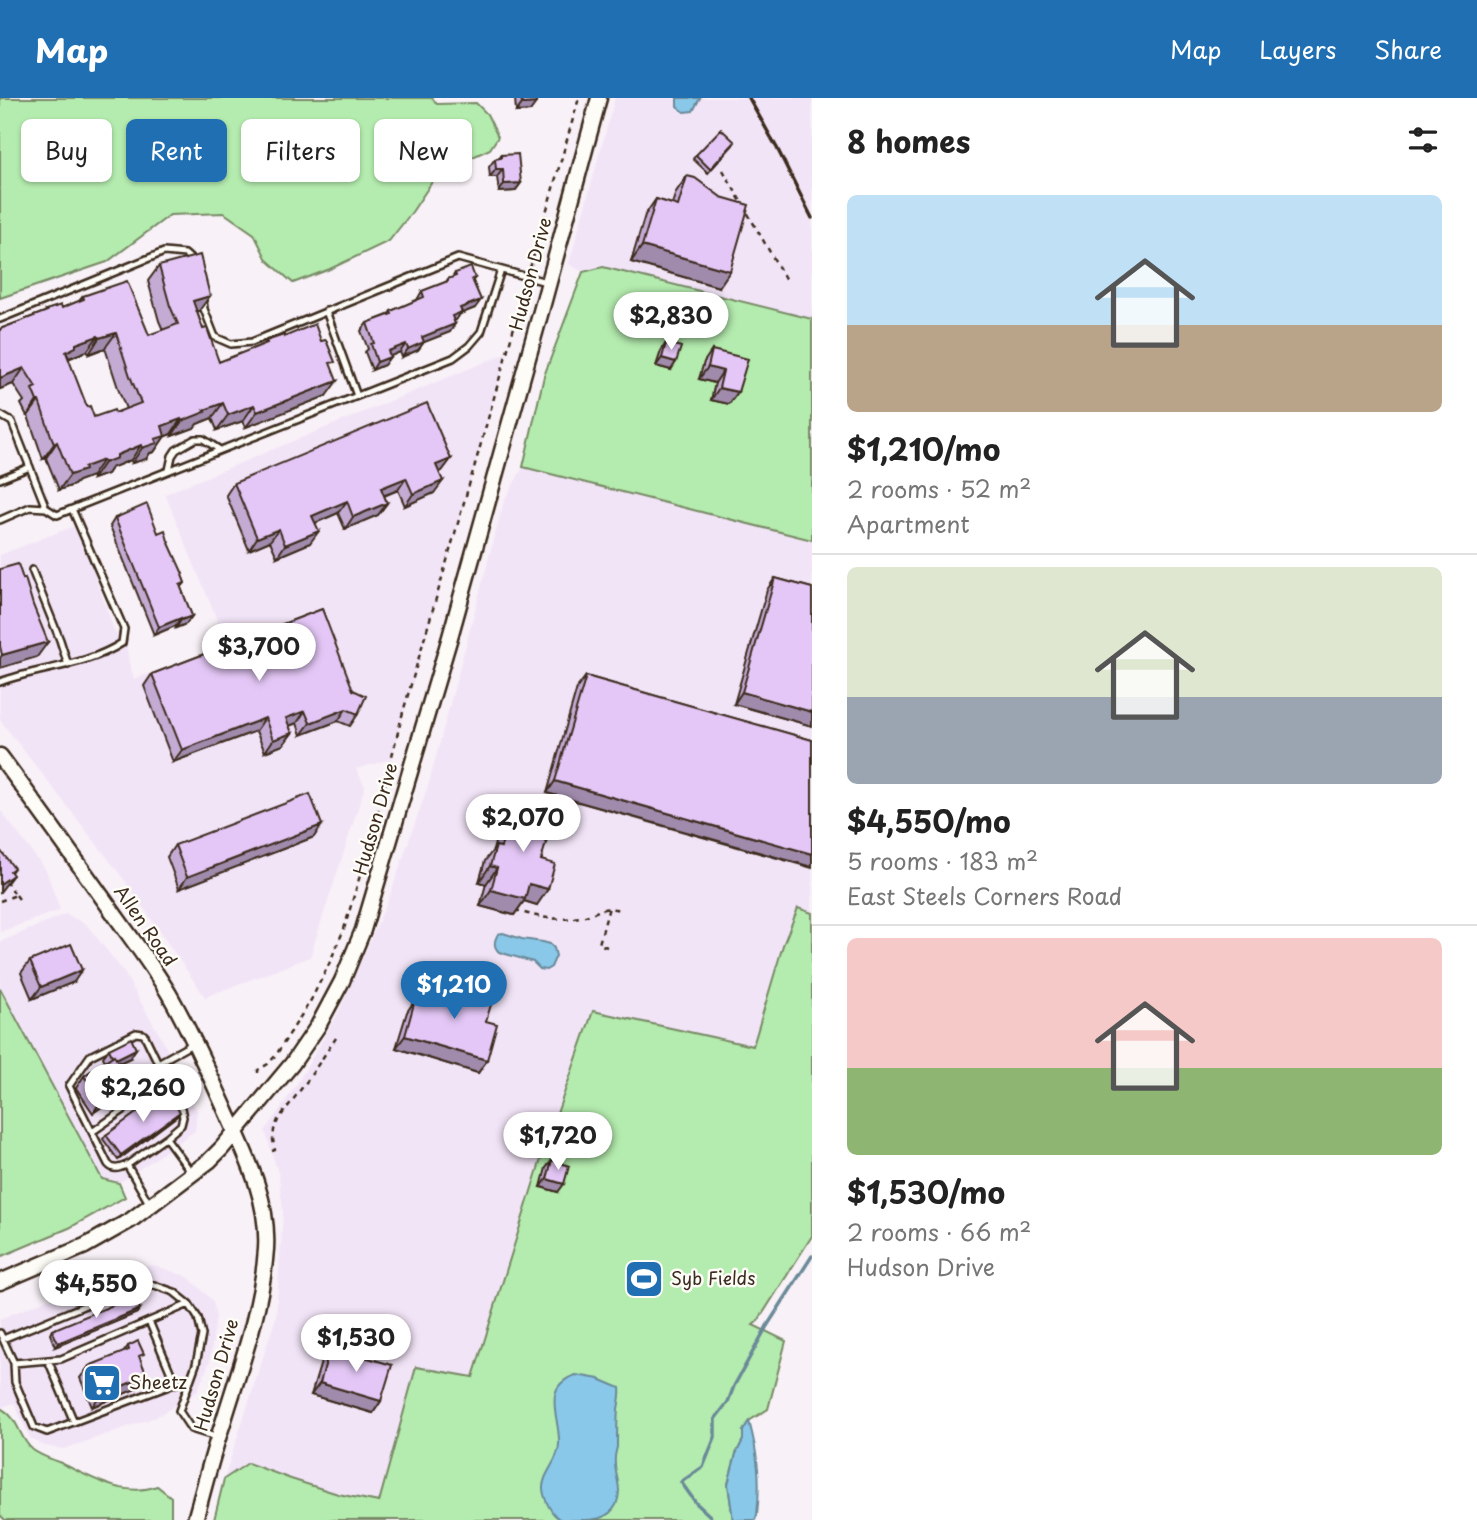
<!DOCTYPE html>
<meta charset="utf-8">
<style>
body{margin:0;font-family:"Playpen Sans",sans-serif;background:#f2f2f2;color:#222;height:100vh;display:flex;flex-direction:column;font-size:26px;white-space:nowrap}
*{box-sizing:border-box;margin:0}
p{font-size:23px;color:#767676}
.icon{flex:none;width:38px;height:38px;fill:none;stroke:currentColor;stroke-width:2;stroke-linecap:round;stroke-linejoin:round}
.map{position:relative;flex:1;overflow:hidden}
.details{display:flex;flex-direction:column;background:#fff;width:665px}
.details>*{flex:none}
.hud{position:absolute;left:21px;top:21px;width:665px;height:63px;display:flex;gap:14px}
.price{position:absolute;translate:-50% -60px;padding:0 16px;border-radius:24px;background:#fff;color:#222;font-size:23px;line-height:46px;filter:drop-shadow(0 2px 4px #0008)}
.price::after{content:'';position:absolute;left:50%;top:42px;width:21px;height:16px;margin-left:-10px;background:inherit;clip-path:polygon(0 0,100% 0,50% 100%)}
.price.current{background:#1f6fb2;color:#fff}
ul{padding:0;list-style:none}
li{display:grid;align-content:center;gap:14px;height:371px;padding:0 35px}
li+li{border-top:2px solid #e0e0e0}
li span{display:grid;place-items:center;height:217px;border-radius:10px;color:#555}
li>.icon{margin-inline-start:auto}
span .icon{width:126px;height:126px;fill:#fffc;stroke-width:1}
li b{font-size:30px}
h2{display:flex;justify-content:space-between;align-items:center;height:84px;padding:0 35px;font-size:30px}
.tag{padding:0 24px;border-radius:10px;background:#fff;box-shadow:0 2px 5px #0004;font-size:24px;line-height:63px}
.tag.current{background:#1f6fb2;color:#fff}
header{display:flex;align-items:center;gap:42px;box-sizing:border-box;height:98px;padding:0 35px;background:#1f6fb2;color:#fff}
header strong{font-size:33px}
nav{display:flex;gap:38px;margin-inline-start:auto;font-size:24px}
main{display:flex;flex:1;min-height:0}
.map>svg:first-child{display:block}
</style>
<header>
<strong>Map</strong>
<nav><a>Map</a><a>Layers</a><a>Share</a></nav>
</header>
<main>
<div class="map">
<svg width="812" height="1422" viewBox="0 0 812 1422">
<rect width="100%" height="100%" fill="#f8f1f7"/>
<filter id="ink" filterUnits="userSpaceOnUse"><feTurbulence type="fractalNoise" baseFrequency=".0143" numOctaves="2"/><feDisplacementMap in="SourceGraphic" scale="14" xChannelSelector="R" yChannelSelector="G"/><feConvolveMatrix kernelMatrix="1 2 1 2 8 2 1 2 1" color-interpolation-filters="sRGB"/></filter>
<g filter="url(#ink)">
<path fill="#f2e4f7" d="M 615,0 L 812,0 L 812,221 L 604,169 L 583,174 L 569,166 Z
M 507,255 L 391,661 L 356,671 L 365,688 L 310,859 L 205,899 L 120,776 L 0,622 L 0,457 L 77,427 L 115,535 L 125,538 L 129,564 L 134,581 L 229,546 L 215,517 L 165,396 Z
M 523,369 L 812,442 L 812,815 L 798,811 L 783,847 L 753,948 L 593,913 L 541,1061 L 473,1279 L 416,1270 L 379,1404 L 338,1396 L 291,1381 L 248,1365 L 224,1381 L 276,1219 L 283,1114 L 279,1078 L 265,1033 L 295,989 L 338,915 L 389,800 L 429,685 L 504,403 Z
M 0,712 L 46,772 L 60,812 L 0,834 Z
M 65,816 L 86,826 L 123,873 L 163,943 L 197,1013 L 195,1033 L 119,1085 L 103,1082 L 0,890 L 0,844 Z
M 154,1167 L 188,1179 L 213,1203 L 216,1219 L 210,1263 L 197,1294 L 156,1319 L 64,1351 L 44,1348 L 30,1340 L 14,1305 L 0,1310 L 0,1221 L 106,1177 Z"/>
<path fill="#b4ebae" stroke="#788a66" stroke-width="2" d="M 0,0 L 432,0 L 437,6 L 476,5 L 487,16 L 498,39 L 490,51 L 438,75 L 412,114 L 389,143 L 330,171 L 293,185 L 267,162 L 254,136 L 224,115 L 170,117 L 107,164 L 0,200 Z
M 603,169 L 812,221 L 812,442 L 523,369 L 544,278 L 583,174 Z
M 798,810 L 812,815 L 812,1138 L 758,1223 L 753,1227 L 786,1243 L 768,1311 L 749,1323 L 743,1333 L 743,1342 L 736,1356 L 728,1386 L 733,1422 L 214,1422 L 224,1381 L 248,1365 L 291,1381 L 338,1396 L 379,1404 L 416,1269 L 473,1279 L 541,1061 L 593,913 L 753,948 L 783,847 Z
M 0,890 L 102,1081 L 119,1085 L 125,1099 L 69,1130 L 0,1159 Z
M 0,1310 C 20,1320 18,1340 33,1352 C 41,1358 54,1362 63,1366 C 92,1380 125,1400 157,1388 L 171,1399 L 171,1422 L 5,1422 L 0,1417 Z"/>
<path fill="#89c8e9" stroke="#6a8998" stroke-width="2" d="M 677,0 L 700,0 L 693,13 L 684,14 L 677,8 Z
M 503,835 L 522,841 L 543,844 L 550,846 L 554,850 L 556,858 L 551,869 L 546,872 L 540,871 L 533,864 L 499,854 C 493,848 494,843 498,836 Z
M 576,1277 L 599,1281 L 620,1290 C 621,1297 619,1304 618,1311 C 617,1324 617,1336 617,1349 C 616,1353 615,1356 615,1359 C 613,1376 624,1389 616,1407 C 608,1422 593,1422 578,1422 C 574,1422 567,1422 562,1422 C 552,1419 544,1401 543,1391 C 542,1375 561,1362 559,1341 C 558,1315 542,1288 576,1277 Z
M 749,1323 C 758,1357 761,1382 757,1417 L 755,1422 L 733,1422 L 728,1386 L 736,1356 L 743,1342 L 743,1333 Z"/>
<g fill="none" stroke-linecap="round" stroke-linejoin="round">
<path stroke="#6a8998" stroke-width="3.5" d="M 712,1422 L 710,1418 L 696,1405 L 681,1384 L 703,1369 L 715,1339 L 715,1321 L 728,1304 L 734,1288 L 767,1228 L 812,1158"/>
<g stroke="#3b2a1e" stroke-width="10">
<path id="lane" d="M 203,201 L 204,211 L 215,239 L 231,246 L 252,244 L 458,160 L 546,184
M 326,213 L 357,298
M 0,221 L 164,154 L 185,156 L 195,165
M 0,317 L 12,324 L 46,410 L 57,417 L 453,260 L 469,248 L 481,234 L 501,172
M 169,372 L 172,358 L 176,352 L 195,341 L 203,341 L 220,352
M 0,381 L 30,369
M 0,422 L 30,409 L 46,410
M 32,472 L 60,542 L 68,567
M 0,584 C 40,569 85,569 122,545 L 124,531 L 72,411
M 92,1034 L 167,982
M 166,1040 L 191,1074
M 127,1067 C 119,1070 114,1073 108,1066 L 69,988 L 90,958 L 136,935 L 143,936 L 145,938 L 158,965
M 149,1105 L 127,1067 L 168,1038 L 181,1027 L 183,1019 L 181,1010 L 158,965 L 194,945
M 149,1223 L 175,1285
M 0,1235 L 14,1265 L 61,1261 L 189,1206
M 3,1241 L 127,1190 L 154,1187 L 174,1194 L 189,1206 L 198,1220 L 202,1237 L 196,1266 L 179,1313 L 191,1331 L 217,1339
M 48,1262 L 74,1324
M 14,1265 L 15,1284 L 34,1329 L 47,1334 L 190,1280"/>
</g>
<g stroke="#3b2a1e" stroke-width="19">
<path id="secondary" d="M 0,658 C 38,709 75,761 112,813 C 131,840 152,867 169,896 C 191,934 209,975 227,1015 C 247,1059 269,1102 266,1151 C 262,1211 240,1269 223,1325 C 212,1357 204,1390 195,1422
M 0,1184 L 85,1148 L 131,1122 L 209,1063 L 222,1050 L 292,966 L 318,928 L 342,883 L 363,832 L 450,539 L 543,206 L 599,0"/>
</g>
<path stroke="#3b2a1e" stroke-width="2.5" stroke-dasharray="5 5" stroke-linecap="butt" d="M 723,72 L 787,184
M 530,170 L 579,0
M 16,797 L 21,804
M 0,803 L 16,797 L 5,783
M 515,812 C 540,820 555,823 581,819 C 597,816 601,807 619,812
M 607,849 L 599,846 L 609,809
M 258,975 L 258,972 L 268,966 L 276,957 L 311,902 L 329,866 L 344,831 L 373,734 L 403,614 L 476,363 L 526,187
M 272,1053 L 275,1052 L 273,1042 L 274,1032 L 278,1022 L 307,983 L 336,940"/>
<use href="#lane" stroke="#fdfcf7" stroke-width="5"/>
<use href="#secondary" stroke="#fdfcf7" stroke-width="14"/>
<path stroke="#3b2a1e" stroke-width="3.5" d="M 749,0 L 777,50 L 812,120"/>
</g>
<path fill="#c4abd4" stroke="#3b2a1e" stroke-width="2" fill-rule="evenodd" d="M 515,0 L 536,0 L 530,13 L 516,14 Z
M 732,48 L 708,75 L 693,61 L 696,57 Z
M 501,57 L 521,85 L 515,93 L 499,94 L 497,79 L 490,79 L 489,69 L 495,61 L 499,60 Z
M 687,78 L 719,189 L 631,164 L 645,117 L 656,101 L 672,106 L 676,94 Z
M 159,168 L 199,213 L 197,214 L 203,231 L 219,264 L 264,247 L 266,243 L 284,239 L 331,269 L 326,298 L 246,329 L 243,323 L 217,332 L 212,320 L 197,326 L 194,330 L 172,338 L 171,336 L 165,338 L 154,354 L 150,355 L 146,361 L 132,365 L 131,362 L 111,370 L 107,376 L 93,381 L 92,378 L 78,383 L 74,387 L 59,392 L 46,360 L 43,361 L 28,318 L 27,318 L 21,306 L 24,303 L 13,286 L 0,291 L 0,231 L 45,214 L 46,212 L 62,210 L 79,203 L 83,198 L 149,237 L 163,232 L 159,223 L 148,183 ZM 105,250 L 119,293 L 126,311 L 115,315 L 94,319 L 87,309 L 68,261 L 87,253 L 89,256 Z
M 455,175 L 475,180 L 473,182 L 475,210 L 460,216 L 456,222 L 454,223 L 450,234 L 424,244 L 418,252 L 402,259 L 400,254 L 390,258 L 384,267 L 372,272 L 365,254 L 368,251 L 361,233 L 367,225 L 388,217 L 391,213 L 417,202 L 422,193 L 446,184 L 448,181 L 452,180 Z
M 666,245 L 671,272 L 656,268 L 661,253 Z
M 712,252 L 738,294 L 729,306 L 711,302 L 715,285 L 699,281 L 704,264 Z
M 451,361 L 442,373 L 439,374 L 434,395 L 405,408 L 398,392 L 384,398 L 387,405 L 378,417 L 345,431 L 338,415 L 315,425 L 310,445 L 277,459 L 270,443 L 249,452 L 226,397 L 234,385 Z
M 115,420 L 158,435 L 168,443 L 185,485 L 181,490 L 192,518 L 186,526 L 176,530 L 175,528 L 154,537 L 110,428 Z
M 775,480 L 812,490 L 812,628 L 734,606 L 767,492 Z
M 322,511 L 358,616 L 350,628 L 338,623 L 301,637 L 297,625 L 289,628 L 292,635 L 283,647 L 265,654 L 256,633 L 173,664 L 144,588 L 152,576 Z
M 586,578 L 812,642 L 812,770 L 547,695 L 577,590 Z
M 512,707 L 546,722 L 537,807 L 524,803 L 514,817 L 480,808 L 486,786 L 479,784 L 485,763 L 493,752 L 501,723 Z
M 314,739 L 179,791 L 167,759 L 175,747 Z
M 30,863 L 74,884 L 32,901 L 21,875 Z
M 432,882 L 486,923 L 487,962 L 478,975 L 396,950 L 407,914 L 415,902 L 421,904 L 424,894 Z
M 109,951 L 130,960 L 119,965 L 117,998 L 93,1015 L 76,990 L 84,978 L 105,963 L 103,959 Z
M 177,1018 L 118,1062 L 103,1041 L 106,1037 Z
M 552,1062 L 558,1094 L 541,1089 L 546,1070 Z
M 137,1215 L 55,1249 L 50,1236 L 52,1232 Z
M 128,1248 L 140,1261 L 147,1278 L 138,1290 L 92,1309 L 80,1280 L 89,1268 L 123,1255 Z
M 330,1249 L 381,1303 L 373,1315 L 311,1297 L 322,1261 Z"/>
<path fill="#a08bac" stroke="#3b2a1e" stroke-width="2" d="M 536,5 L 530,13 L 516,14 L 522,6 Z
M 496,71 L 503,71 L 497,79 L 490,79 Z
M 521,85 L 515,93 L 499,94 L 504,86 Z
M 642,148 L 730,173 L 719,189 L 631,164 Z
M 210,198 L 199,213 L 182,218 L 193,203 Z
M 481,202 L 475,210 L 460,216 L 456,222 L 446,226 L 452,218 L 460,210 Z
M 455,226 L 450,234 L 424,244 L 418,252 L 402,259 L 408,251 L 422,239 Z
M 116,235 L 105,250 L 89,256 L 99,240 Z
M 98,238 L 87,253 L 69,260 L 66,254 L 76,246 Z
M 406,246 L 400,254 L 382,262 L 388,253 Z
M 390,259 L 384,267 L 372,272 L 377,264 Z
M 662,260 L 676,264 L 671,272 L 656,268 Z
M 708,269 L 723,273 L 715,285 L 699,281 Z
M 24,270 L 13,286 L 0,291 L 0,280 Z
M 337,283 L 326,298 L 246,329 L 257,314 Z
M 719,290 L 738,294 L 729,306 L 711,302 Z
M 37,303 L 39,303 L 28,318 L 27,318 Z
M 223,305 L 212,320 L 197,326 L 194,330 L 172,338 L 182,323 L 204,312 Z
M 254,307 L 243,323 L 217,332 L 228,317 Z
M 181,321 L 171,336 L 164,339 L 165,338 L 154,354 L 150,355 L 146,361 L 132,365 L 142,350 L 162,328 Z
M 57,344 L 46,360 L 43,361 L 54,346 Z
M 141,347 L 131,362 L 111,370 L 107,376 L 93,381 L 104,365 L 117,357 Z
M 451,361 L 442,373 L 428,379 L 436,367 Z
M 103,362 L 92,378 L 78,383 L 74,387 L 59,392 L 70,377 L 84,369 Z
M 406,380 L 398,392 L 372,402 L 381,390 Z
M 443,383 L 434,395 L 405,408 L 413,396 Z
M 347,403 L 338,415 L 304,430 L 312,418 Z
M 387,405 L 378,417 L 345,431 L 353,419 Z
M 279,431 L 270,443 L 249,452 L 257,440 Z
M 319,433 L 310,445 L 277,459 L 285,447 Z
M 192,518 L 186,526 L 176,530 L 181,522 Z
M 181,520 L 175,528 L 154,537 L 159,529 Z
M 48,544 L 37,559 L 0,570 L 0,560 L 2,557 Z
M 742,594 L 812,614 L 812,628 L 734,606 Z
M 346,611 L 338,623 L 301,637 L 310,625 Z
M 305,613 L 297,625 L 278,632 L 286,620 Z
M 265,620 L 256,633 L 173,664 L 182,652 Z
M 292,635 L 283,647 L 265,654 L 273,642 Z
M 555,683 L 812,756 L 812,769 L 547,695 Z
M 322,727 L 314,739 L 179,791 L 187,779 Z
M 490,768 L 497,770 L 486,786 L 479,784 Z
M 14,770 L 5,783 L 13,777 L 0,794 L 0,786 L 10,773 Z
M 529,786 L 548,791 L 537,807 L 524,803 L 514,817 L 480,808 L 491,792 Z
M 82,872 L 74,884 L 32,901 L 41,889 Z
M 405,938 L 487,962 L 478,975 L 396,950 Z
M 136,951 L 130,960 L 108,970 L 114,962 Z
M 126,986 L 117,998 L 93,1015 L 101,1003 Z
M 180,1014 L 177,1018 L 118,1062 L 121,1057 Z
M 547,1081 L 564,1086 L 558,1094 L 541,1089 Z
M 140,1211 L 137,1215 L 55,1249 L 58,1245 Z
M 147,1278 L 138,1290 L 92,1309 L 100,1297 Z
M 320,1285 L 381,1303 L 373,1315 L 311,1297 Z"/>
<path fill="#e4c7f6" stroke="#3b2a1e" stroke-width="2" fill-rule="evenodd" d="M 521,0 L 536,0 L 536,5 L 522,6 Z
M 721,31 L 735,44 L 710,71 L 696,57 Z
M 518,56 L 521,85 L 504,86 L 503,71 L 496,71 L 495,61 L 501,60 L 501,57 Z
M 687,78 L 695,80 L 721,99 L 749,107 L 730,173 L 642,148 L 656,101 L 678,108 Z
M 200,157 L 210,198 L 193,203 L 203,231 L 207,230 L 219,264 L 267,245 L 266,243 L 284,237 L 284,239 L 315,226 L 321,243 L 326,242 L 335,264 L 330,265 L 337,283 L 257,314 L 254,307 L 228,317 L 223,305 L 204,312 L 205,314 L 182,323 L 181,321 L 162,328 L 165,338 L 155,341 L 157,345 L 142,350 L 141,347 L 117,357 L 117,360 L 104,365 L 103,362 L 84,369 L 85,372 L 70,377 L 57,344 L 54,346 L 39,303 L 37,303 L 32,291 L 36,289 L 24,270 L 0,280 L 0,231 L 47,213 L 46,212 L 61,207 L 62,210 L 84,201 L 83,198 L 127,183 L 149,237 L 178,226 L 170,208 L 159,168 ZM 116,235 L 130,278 L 141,305 L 115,315 L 114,312 L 94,319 L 90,308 L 87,309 L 66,254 L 76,249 L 76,246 L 98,238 L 99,240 Z
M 471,169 L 475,180 L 472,181 L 481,202 L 460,210 L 462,214 L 452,218 L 455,226 L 422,239 L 424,244 L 408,251 L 406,246 L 388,253 L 390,259 L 377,264 L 371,246 L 374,245 L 367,225 L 392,216 L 391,213 L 424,199 L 422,193 L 448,183 L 448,181 L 456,178 L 455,175 Z
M 666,245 L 681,249 L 676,264 L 662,260 Z
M 712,252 L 748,261 L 738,294 L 719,290 L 723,273 L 708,269 Z
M 427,305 L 451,361 L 436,367 L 443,383 L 413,396 L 406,380 L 381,390 L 387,405 L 353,419 L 347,403 L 312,418 L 319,433 L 285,447 L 279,431 L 257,440 L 234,385 Z
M 147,406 L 158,435 L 165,432 L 168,443 L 183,476 L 182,477 L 185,485 L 180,487 L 192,518 L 181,522 L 181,520 L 159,529 L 115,420 Z
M 18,466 L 23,481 L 25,480 L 33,507 L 48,544 L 2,557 L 0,548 L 0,471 Z
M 775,480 L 812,490 L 812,614 L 742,594 Z
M 322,511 L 353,592 L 366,598 L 358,616 L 346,611 L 310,625 L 305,613 L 286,620 L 292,635 L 273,642 L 265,620 L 182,652 L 152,576 Z
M 586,578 L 812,642 L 812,756 L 555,683 Z
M 310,696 L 322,727 L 187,779 L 175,747 Z
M 512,707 L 548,717 L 546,722 L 552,724 L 541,762 L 555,766 L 548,791 L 529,786 L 525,801 L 491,792 L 497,770 L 490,768 L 496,748 L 501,749 Z
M 0,752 L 14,770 L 10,773 L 13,777 L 0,786 Z
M 71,846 L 82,872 L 41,889 L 30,863 Z
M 432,882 L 493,900 L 486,923 L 497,926 L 487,962 L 405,938 L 415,902 L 426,905 Z
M 131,940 L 136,951 L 116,961 L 114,957 L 112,958 L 109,951 Z
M 114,957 L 127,975 L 126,986 L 101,1003 L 84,978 Z
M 165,994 L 180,1014 L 121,1057 L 106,1037 Z
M 552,1062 L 569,1068 L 564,1086 L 547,1081 Z
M 135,1198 L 140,1211 L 58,1245 L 52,1232 Z
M 138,1243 L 144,1256 L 139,1258 L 147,1278 L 100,1297 L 89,1268 L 129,1252 L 128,1248 Z
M 330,1249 L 392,1267 L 381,1303 L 320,1285 Z"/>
</g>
<defs>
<g id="stadium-square" transform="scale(2.0125)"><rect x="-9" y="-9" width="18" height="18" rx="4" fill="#1f6fb2" stroke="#fdfcf7"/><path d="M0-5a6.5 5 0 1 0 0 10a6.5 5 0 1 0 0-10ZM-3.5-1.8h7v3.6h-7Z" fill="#fff"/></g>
<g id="supermarket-square" transform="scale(2.0125)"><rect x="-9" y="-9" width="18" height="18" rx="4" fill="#1f6fb2" stroke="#fdfcf7"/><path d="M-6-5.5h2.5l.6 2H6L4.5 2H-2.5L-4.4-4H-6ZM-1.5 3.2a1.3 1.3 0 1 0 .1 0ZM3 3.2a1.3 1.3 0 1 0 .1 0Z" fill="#fff"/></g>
</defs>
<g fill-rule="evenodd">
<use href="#stadium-square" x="644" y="1181"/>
<use href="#supermarket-square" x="102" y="1285"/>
</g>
<g text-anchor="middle" stroke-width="5" stroke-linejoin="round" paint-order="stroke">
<g font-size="18" fill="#3b2a1e" stroke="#fdfcf7">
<text transform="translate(531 176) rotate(-75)" y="6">Hudson Drive</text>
<text transform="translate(376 721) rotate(-74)" y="6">Hudson Drive</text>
<text transform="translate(145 828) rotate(55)" y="6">Allen Road</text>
<text transform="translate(217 1277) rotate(-74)" y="6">Hudson Drive</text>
</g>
<g font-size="18" fill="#3b2a1e" stroke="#fdfcf7" text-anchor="start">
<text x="671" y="1187">Syb Fields</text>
<text x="129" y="1291">Sheetz</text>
</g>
</g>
</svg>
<b class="price" style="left:671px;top:254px">$2,830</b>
<b class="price" style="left:259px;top:585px">$3,700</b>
<b class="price" style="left:523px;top:756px">$2,070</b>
<b class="price current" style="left:454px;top:923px">$1,210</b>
<b class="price" style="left:143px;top:1026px">$2,260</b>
<b class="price" style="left:558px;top:1074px">$1,720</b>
<b class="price" style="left:96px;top:1222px">$4,550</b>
<b class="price" style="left:356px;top:1276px">$1,530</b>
<div class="hud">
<a class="tag">Buy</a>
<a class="tag current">Rent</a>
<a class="tag">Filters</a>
<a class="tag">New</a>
</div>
</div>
<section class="details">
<h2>8 homes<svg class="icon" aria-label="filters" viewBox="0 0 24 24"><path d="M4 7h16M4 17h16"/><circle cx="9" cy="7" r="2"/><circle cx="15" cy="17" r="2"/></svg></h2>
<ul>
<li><span style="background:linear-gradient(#bfe0f5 60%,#b9a48a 0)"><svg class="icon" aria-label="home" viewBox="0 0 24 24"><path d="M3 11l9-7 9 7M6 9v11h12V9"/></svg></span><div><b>$1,210/mo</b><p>2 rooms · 52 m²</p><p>Apartment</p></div></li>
<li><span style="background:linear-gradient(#dfe7d0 60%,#9aa5b1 0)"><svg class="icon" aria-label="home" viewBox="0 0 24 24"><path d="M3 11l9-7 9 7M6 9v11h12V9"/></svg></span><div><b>$4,550/mo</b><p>5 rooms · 183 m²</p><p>East Steels Corners Road</p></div></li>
<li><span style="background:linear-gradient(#f6c9c9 60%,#8fb573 0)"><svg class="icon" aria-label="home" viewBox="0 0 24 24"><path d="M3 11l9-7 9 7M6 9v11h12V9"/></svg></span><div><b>$1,530/mo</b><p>2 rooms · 66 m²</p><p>Hudson Drive</p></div></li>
</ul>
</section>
</main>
